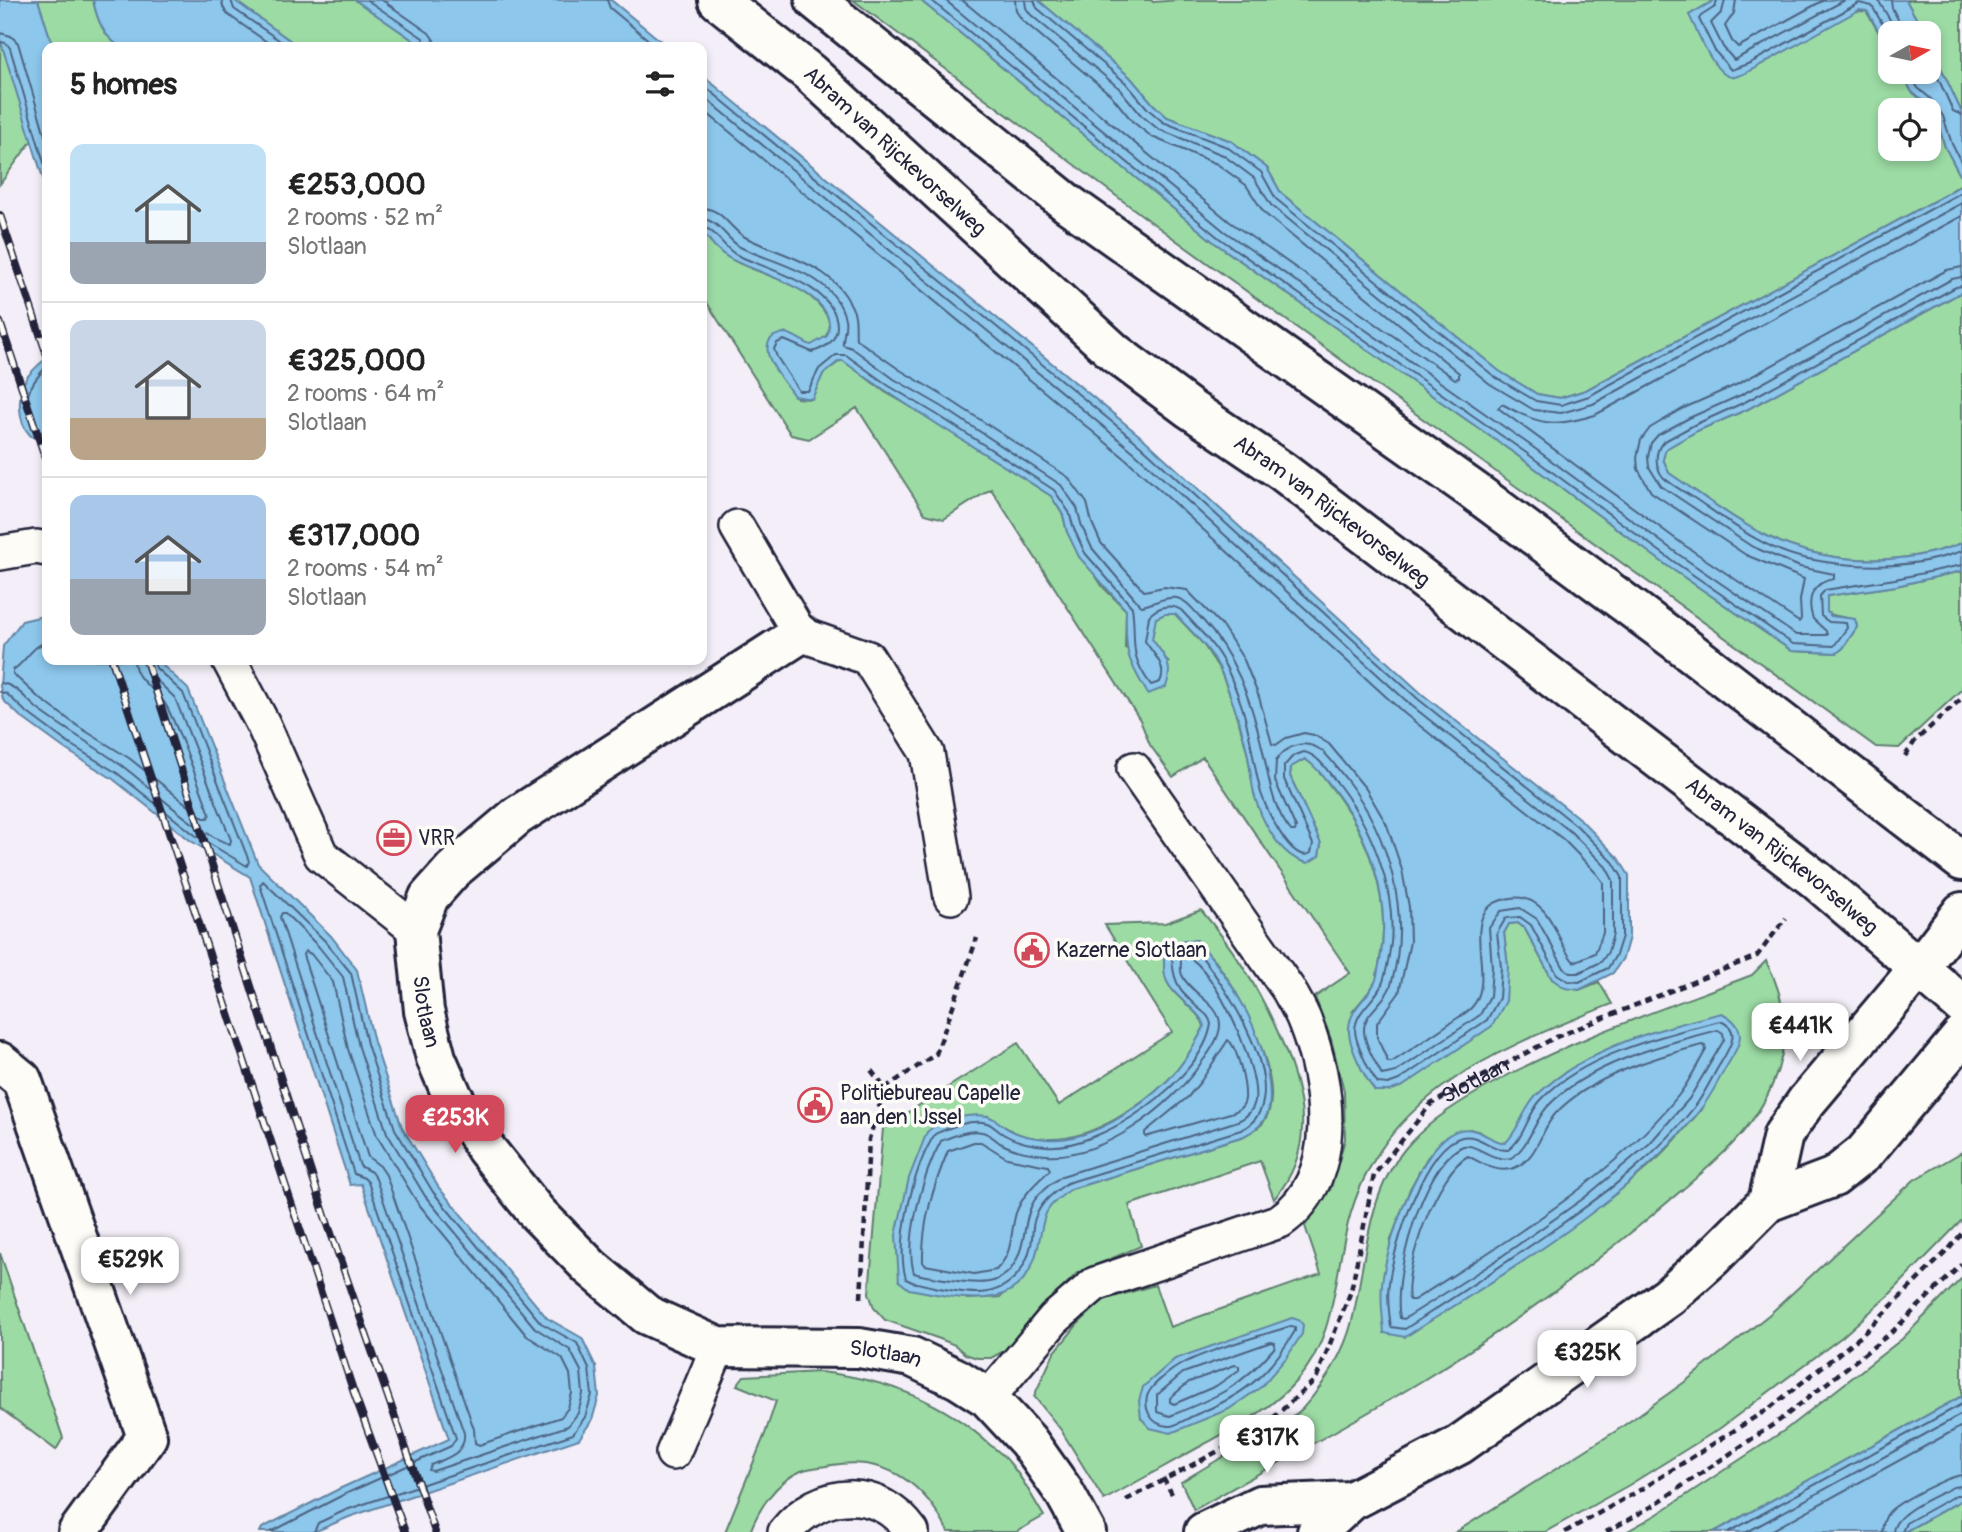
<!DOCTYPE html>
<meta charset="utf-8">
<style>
body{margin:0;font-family:Pangolin,sans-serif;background:#f6f6f6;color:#222;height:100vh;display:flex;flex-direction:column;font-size:26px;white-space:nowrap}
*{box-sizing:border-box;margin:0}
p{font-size:23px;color:#767676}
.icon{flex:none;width:38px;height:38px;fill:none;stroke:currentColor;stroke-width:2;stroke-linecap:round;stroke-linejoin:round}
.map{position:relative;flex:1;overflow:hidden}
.details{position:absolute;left:42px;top:42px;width:665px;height:623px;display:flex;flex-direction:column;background:#fff;border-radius:14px;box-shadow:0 4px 10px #0003}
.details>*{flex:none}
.needle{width:46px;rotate:81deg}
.controls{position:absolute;left:1878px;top:21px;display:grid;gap:14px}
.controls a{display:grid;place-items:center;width:63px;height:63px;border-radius:14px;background:#fff;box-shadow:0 4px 10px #0003;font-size:35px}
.price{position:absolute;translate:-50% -60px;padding:0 16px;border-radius:14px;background:#fff;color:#222;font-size:23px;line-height:46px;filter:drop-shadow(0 2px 4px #0008)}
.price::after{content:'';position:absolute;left:50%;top:42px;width:21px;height:16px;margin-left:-10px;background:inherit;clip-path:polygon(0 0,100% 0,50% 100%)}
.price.on{background:#d1495b;color:#fff}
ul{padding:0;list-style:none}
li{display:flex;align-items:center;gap:21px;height:175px;padding:0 28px}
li+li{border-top:2px solid #e0e0e0}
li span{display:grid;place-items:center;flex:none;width:196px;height:140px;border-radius:14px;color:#555}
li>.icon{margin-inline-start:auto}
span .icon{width:84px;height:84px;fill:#fffc;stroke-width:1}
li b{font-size:30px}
h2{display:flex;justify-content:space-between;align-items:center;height:84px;padding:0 28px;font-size:30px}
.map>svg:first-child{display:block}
</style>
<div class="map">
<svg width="1962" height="1532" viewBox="0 0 1962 1532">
<rect width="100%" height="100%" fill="#f3eef7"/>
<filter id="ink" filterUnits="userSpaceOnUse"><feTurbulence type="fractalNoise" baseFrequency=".0143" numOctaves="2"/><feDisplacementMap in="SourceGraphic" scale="14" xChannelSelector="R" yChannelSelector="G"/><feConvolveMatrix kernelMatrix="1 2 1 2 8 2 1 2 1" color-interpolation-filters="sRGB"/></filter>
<g filter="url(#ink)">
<path fill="#9cdba4" stroke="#5f7e70" stroke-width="2" fill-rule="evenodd" d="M 38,0 L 93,0 C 97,19 104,38 121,47 L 53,47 Z
M 234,0 L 355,0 L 423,47 L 299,47 Z
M 853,0 L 920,0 L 1215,243 L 1521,458 L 1669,567 L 1792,651 L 1837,653 L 1843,648 L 1857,627 L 1856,622 C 1845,615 1834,618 1827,612 L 1827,596 L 1896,586 L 1962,571 L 1962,689 L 1899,748 L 1876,747 L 1162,230 Z
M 1038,0 L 1151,0 L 1153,2 L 1179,0 L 1715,0 L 1689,15 L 1866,11 L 1890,51 L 1890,72 L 1901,72 L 1912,92 L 1926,103 L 1937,120 L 1945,147 L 1961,177 L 1961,184 L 1945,195 L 1586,390 L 1560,398 L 1537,394 L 1499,371 L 1281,193 L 1267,168 L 1231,141 L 1167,117 L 1153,104 L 1130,77 ZM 1890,110 L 1928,110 L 1928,149 L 1890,149 Z
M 1906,0 L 1962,0 L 1962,113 L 1929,42 L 1928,33 L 1924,33 Z
M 0,26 L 38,132 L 0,184 Z
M 702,231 C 711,242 720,254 733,260 C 764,277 811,283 828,318 C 834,333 823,340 811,346 L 787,333 L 797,398 L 811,399 L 823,374 L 840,361 L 844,361 L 885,392 L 932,419 L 1051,496 L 1063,515 L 1067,532 L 1103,587 L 1126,610 L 1125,648 L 1168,662 L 1152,639 L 1155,618 L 1164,614 L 1175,614 L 1203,644 L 1220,670 L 1234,705 L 1247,751 L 1255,795 L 1266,823 L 1319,856 L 1321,844 L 1290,776 L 1291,767 L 1305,759 C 1316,766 1323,776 1331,787 C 1368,834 1392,899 1380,959 C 1379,966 1378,974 1376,981 C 1371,991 1360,1002 1353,1011 L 1508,967 L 1504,933 L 1509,924 L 1518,923 L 1525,929 L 1552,979 L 1579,990 L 1599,982 L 1612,1004 C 1494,1051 1374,1096 1345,1236 C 1334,1285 1333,1341 1297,1380 C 1271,1410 1236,1427 1201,1446 C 1169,1464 1136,1482 1104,1500 L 1061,1430 L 1034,1396 L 1054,1353 L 1077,1325 L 1103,1300 L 1155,1285 L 1170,1327 L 1321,1274 L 1305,1226 L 1331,1188 L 1345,1139 L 1344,1091 L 1331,1039 L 1315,997 L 1350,973 L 1203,757 L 1173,777 L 1150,745 L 1140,720 L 991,489 L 944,519 L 925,514 L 857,408 L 809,439 L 791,435 L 702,295 Z
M 1962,292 L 1962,543 C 1897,568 1820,565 1759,532 C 1728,516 1699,493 1669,473 L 1663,459 L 1665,449 L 1697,431 L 1748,409 Z
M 1201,910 C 1234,949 1260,990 1280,1037 C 1304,1093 1317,1148 1274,1199 L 1260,1161 L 1129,1205 L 1141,1246 L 1077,1273 L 1022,1329 L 1006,1350 L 991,1358 L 977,1358 L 965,1354 L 955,1345 L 940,1339 L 885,1320 L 874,1308 L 869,1293 L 883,1128 L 1018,1043 L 1059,1105 L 1172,1032 L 1105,925 L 1165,923 ZM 1192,940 C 1200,947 1209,954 1216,962 C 1239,991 1292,1090 1262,1124 C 1258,1129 1250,1132 1244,1136 L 1071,1189 L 1054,1200 L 1048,1209 L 1001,1297 L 967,1299 L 988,1116 C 995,1120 1000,1125 1007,1128 C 1018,1135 1035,1139 1048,1139 C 1089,1141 1144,1106 1171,1077 C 1185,1062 1195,1045 1204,1027 C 1203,1013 1172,997 1166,979 C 1163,970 1164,955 1165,945 Z
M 1766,961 C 1787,1001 1791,1040 1773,1083 C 1753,1133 1709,1167 1669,1201 C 1591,1267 1507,1329 1420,1382 C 1346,1427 1269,1467 1194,1510 L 1181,1482 C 1209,1465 1238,1448 1267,1431 C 1279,1424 1294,1418 1303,1408 C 1325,1383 1344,1353 1352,1321 C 1367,1260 1365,1191 1411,1142 C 1433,1118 1460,1102 1488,1086 C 1571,1039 1663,1009 1752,975 ZM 1702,1109 C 1688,1124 1675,1142 1659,1157 C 1583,1226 1493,1281 1406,1336 L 1390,1242 L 1410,1189 L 1427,1158 L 1443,1141 L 1470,1129 L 1480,1132 L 1496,1142 L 1505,1143 L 1511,1139 Z
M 1962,1152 L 1962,1220 L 1889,1295 L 1842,1337 L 1719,1429 L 1629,1485 L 1545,1532 L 1456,1532 L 1616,1431 L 1686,1381 L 1771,1313 L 1914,1180 Z
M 0,1253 L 63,1438 L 56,1450 L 0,1408 Z
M 1962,1278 L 1962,1396 L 1714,1532 L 1626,1532 L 1656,1515 L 1785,1430 L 1902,1339 Z
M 820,1372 C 884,1379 942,1400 989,1444 C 996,1450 1004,1455 1009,1462 C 1023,1478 1033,1499 1044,1516 L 1016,1532 L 948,1532 C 925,1484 887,1456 832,1465 C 823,1467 810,1467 801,1471 C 776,1482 759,1508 750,1532 L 725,1532 L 765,1434 L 776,1401 L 737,1385 L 744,1376 Z
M 1962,1500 L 1962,1532 L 1904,1532 Z"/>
<path fill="#8dc7ec" stroke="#6285a5" stroke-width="2" d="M 0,0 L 38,0 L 53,47 L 47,47 L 47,191 L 0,39 Z
M 93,0 L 234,0 L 299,47 L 121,47 C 103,37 97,19 93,0 Z
M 355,0 L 611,0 L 668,47 L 423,47 Z
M 920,0 L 1038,0 L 1130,77 L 1153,104 L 1167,117 L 1231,141 L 1267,168 L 1281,193 L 1499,371 L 1537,394 L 1560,398 L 1586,390 L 1945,195 L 1961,185 L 1961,177 L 1945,147 L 1937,120 L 1926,103 L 1912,92 L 1901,72 L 1928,72 L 1929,42 L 1962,113 L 1962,292 L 1748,409 L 1697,431 L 1666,449 L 1663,459 L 1669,473 C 1699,493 1728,516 1759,532 C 1820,565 1897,568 1962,543 L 1962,571 L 1896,586 L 1827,596 L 1827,612 L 1831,616 L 1855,619 L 1857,627 L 1843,648 L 1837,653 L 1792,651 L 1669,567 L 1521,458 L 1215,243 Z
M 1715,0 L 1906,0 L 1924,33 L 1890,33 L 1890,51 L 1867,11 L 1859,10 L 1753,69 C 1747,72 1740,77 1732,77 C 1714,76 1697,30 1689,15 Z
M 702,75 L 1145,440 L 1422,694 L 1581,820 L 1618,858 L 1629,875 L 1629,937 L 1623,958 L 1613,973 L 1579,990 L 1565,988 L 1552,979 L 1525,929 L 1518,923 L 1509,924 L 1504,933 L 1508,967 L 1506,1001 L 1492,1026 L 1403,1086 L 1389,1091 L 1375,1091 C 1365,1078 1347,1044 1349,1027 C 1351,1007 1367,999 1375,982 C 1378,976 1378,967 1380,961 C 1392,899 1369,834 1331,786 C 1323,776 1316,766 1305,759 L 1291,767 L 1290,776 L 1321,844 L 1319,856 L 1308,863 C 1280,858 1261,820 1254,794 C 1251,780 1250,765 1247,751 C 1241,724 1232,699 1222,674 C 1212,650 1192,632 1175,614 L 1165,614 L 1156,618 L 1152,639 C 1165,657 1174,665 1166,687 L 1148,694 C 1126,658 1125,652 1126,610 L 1079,557 L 1067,532 L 1063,515 L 1051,496 C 982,451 910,410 843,361 L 839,361 L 823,374 L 812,399 L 794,396 C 785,382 754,350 774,336 C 777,335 782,333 785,333 C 793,334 803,342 811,345 L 827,336 C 844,293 755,273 729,258 C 718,252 710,241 702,231 Z
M 47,358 L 47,441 L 45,442 C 40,440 34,439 30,435 C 17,422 17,392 27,377 C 33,370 40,363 47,358 Z
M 47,615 L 47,660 L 157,660 L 188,689 L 258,864 L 331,936 L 357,970 L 374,1042 L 402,1127 L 439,1188 L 547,1318 L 582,1338 L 596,1367 L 599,1396 L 592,1420 L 579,1439 L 349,1517 L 314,1532 L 260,1532 L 262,1528 L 339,1489 L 449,1439 L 361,1184 L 350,1185 L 250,877 L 191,841 L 113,779 L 65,749 L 21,717 L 3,700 L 0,686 L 3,646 L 22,621 Z
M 1185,940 L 1197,940 C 1233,981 1262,1028 1269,1083 C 1272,1108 1269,1124 1244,1136 L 1071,1189 C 1041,1210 1045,1214 1038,1247 C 1022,1318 961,1298 909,1289 L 899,1281 L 896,1235 L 909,1178 L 927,1132 C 939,1120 970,1113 987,1116 C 996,1118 1002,1126 1010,1130 C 1020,1136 1034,1138 1046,1139 C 1089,1143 1139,1109 1168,1080 C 1183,1065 1194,1046 1204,1027 C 1203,1012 1172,997 1166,979 C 1163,970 1164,955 1165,945 Z
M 1722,1013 C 1752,1029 1738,1047 1725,1069 C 1717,1083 1710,1098 1700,1110 C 1628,1202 1504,1274 1405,1337 L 1384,1333 C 1383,1318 1380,1300 1382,1285 C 1385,1248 1420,1139 1460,1130 C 1478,1126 1489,1141 1505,1143 C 1517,1134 1524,1107 1537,1095 C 1587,1047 1657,1029 1722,1013 Z
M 1292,1318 L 1299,1320 L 1303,1325 L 1302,1334 L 1287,1357 L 1261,1387 L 1229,1409 L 1171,1433 L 1150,1428 L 1141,1418 L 1139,1401 L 1143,1387 L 1175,1359 Z
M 1962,1396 L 1962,1500 L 1904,1532 L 1714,1532 Z"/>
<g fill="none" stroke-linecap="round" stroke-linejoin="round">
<path stroke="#4d6482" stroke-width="2" d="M 222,0 L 223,7 L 227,14 L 274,47
M 231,0 L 234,9 L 289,47
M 367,0 L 423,38 L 426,47
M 382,0 L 429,33 L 434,40 L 435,47
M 607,0 L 610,8 L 657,47
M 931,0 L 1219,238 L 1525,452 L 1673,561 L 1793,644 L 1834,646 L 1847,628 L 1846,623 L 1829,622 L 1821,616 L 1820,596 L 1825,590 L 1895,579 L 1962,565
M 945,0 L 1224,231 L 1530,445 L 1678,554 L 1796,635 L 1827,635 L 1826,631 L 1813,619 C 1806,599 1812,582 1834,579 L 1834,574 L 1800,567 L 1751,546 L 1661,486 L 1649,467 L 1648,457 L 1651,443 L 1658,435 L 1689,418 L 1741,395 L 1952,279 L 1962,277
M 962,0 L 1230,222 L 1455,379 L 1459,378 L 1459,373 L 1264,213 L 1246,185 L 1217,164 L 1152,137 L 1133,122 L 1111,95 L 1022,20 L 1016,11 L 1015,0
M 1025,0 L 1026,8 L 1031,15 L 1119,88 L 1141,115 L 1158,129 L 1223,155 L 1254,178 L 1271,205 L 1490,384 L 1534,410 L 1561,413 L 1593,404 L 1962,203
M 1034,0 L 1037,8 L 1125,82 L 1148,109 L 1163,122 L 1227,147 L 1261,172 L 1276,199 L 1495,377 L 1536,401 L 1561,405 L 1589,396 L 1962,192
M 1717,0 L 1715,7 L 1701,16 L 1699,19 L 1715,51 L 1731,70 L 1750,63 L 1859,3 L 1872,6 L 1890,37
M 1725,0 L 1722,12 L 1711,23 L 1723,47 L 1734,60 L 1845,0
M 1736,0 L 1734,13 L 1725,26 L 1732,41 L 1738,47 L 1824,0
M 1878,0 L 1895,28 L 1899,29 L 1901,25 L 1892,8 L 1891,0
M 0,33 L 11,36 L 18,43 L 47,142
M 0,42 L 6,43 L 10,48 L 47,173
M 1928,56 L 1953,111 L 1962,115
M 1909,72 L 1918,88 L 1931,99 L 1943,116 L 1952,144 L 1962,164
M 702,84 L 1140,445 L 1418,699 L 1577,826 L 1613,862 L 1622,877 L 1622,936 L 1616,955 L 1608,968 L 1579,982 L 1568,981 L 1557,974 L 1531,925 L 1520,917 L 1506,918 L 1497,933 L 1501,967 L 1499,998 L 1487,1020 L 1399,1080 L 1388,1084 L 1378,1083 C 1370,1074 1355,1042 1355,1030 C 1356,1010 1375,1001 1382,984 C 1387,973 1389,955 1391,943 C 1396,885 1370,824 1335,780 C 1326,769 1318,755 1304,752 L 1293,756 L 1284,766 L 1284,779 L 1313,844 L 1311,853 C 1291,865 1266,808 1261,793 C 1253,764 1251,733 1241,704 C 1237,692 1232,680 1227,669 C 1216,646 1198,628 1181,610 C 1171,603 1157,607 1149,616 L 1145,641 C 1153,654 1168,666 1160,682 L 1151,685 C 1127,653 1137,641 1132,607 L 1085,553 L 1074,529 L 1069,512 L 1054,490 L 936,414 L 889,386 L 846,355 L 836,355 L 819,369 L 808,391 L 799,391 L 777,357 L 774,349 L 777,343 L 784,340 L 812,352 C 825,348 836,342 837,327 C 838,285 763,269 735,254 C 723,247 715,229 702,227
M 702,95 L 1134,452 L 1412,706 L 1571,832 L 1606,867 L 1613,880 L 1613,934 L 1608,952 L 1601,962 L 1578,973 L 1571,973 L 1564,968 L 1537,919 L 1520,908 L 1501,911 L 1489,928 L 1492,967 L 1490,996 L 1480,1015 L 1396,1072 L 1382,1075 C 1376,1063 1364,1044 1364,1030 C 1364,1012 1386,1002 1391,985 C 1412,915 1390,836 1346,779 C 1338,770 1331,758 1322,751 C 1306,739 1287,744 1276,761 L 1275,781 L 1296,828 L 1295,831 L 1291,831 C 1271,806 1269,777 1262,747 C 1251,699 1235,655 1201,618 C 1194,611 1187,600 1177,598 C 1163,596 1153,605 1141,606 L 1092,548 L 1082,527 L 1077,508 L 1061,485 L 941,406 L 894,379 L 852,348 L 843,345 C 842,337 847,328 845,319 C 835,273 774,264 740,247 C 726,239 719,220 702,219
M 702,109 L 1127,460 L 1405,714 L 1564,840 L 1597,874 L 1603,882 L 1603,933 L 1595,953 L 1574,962 C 1561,948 1557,926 1544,911 C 1535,901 1524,896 1511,898 C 1451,906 1500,977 1472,1007 C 1467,1013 1457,1018 1450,1023 C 1431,1036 1412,1049 1392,1062 L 1388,1062 L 1377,1037 L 1377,1023 L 1399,993 L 1410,942 L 1409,907 L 1402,870 L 1387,825 L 1366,789 L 1329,744 L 1314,735 L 1304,733 L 1286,738 L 1276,745 L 1272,744 L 1259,697 L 1244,660 L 1223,627 L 1187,590 L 1164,587 L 1144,591 L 1101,543 L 1092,523 L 1087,503 L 1068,477 L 947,398 L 900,370 L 856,339 C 855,330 857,321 854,312 C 835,263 785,258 745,237 C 728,228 724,209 702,208
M 1962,216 L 1595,415 C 1553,428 1540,425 1502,404 L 1498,408 L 1684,545 L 1799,622 L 1801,619 L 1800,600 L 1804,579 L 1746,555 L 1651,492 L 1638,469 L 1637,457 L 1641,440 L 1650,428 L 1684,408 L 1736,385 L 1947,270 L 1962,267
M 1962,286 L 1956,287 L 1745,402 L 1694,425 L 1663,442 C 1654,452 1655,467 1663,477 C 1671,485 1685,492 1694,498 C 1729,522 1766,551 1808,559 C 1859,569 1912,569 1962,551
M 47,366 C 26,388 23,399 33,428 L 47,435
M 47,642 C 32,645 26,662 13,670 L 13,674 L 38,697 L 79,727 L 129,758 L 204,818 L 208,818 L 210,814 C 196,778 184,741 167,707 C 158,688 135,684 134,660
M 0,683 C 16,684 27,701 39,710 C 67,731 97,747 125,768 C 150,787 202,837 230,844 L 231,840 L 175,698 L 148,672 L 144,660
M 0,692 L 7,694 L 25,711 L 68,743 L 117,773 L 195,835 L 247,866 L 249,861 L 183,693 L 156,668 L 153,660
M 282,913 L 285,913 L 319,947 L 343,977 L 359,1047 L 387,1133 L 425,1196 L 535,1328 L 570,1350 L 581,1371 L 583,1394 L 578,1413 L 568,1426 L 433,1471 L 429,1470 L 431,1465 C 446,1458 466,1454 464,1433 L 376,1179 L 371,1172 L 360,1166 L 280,917 Z
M 1186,947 L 1194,948 C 1223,980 1303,1100 1241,1130 L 1067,1183 C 1053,1193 1041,1202 1035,1218 C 1032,1226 1033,1236 1031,1245 C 1025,1273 1006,1293 976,1293 C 955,1293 933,1286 912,1282 L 906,1279 C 895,1242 914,1166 935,1134 C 949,1128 971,1118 987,1123 C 993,1125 999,1132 1005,1135 C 1017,1142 1033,1145 1046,1146 C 1100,1151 1203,1079 1211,1024 C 1209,1015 1204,1013 1197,1007 C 1177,989 1172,978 1172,952 Z
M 305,951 L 311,954 L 333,982 L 348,1049 L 377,1136 L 417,1202 L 527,1336 L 562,1358 L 570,1374 L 572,1393 L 568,1408 L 561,1417 L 479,1445 L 475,1443 L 474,1429 L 386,1175 L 380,1166 L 368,1157 L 303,955 Z
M 1187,956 C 1216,970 1260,1069 1255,1101 C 1253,1111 1247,1117 1238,1121 L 1062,1176 C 1052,1183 1041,1190 1034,1201 C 1025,1216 1026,1231 1021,1248 C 1010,1286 985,1286 952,1280 C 939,1278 926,1277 914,1273 C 904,1239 924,1172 941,1141 C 953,1136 969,1129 982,1132 C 989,1133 994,1139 1000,1143 C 1013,1150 1031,1154 1046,1155 C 1103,1159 1171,1107 1201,1063 C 1209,1053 1220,1038 1220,1025 C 1220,1003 1190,994 1182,975 C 1180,971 1181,964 1181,959 Z
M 1720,1021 C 1743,1029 1729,1049 1720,1064 C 1712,1077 1705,1093 1696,1105 C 1658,1155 1606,1193 1556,1228 C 1506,1263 1456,1296 1405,1329 L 1391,1327 C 1389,1314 1387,1296 1389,1283 C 1393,1249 1424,1146 1462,1137 C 1479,1133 1491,1151 1508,1150 C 1524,1139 1527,1116 1540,1101 C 1580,1056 1663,1035 1720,1021 Z
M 1718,1030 L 1723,1033 L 1724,1040 L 1689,1099 L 1649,1144 L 1584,1198 L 1488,1266 L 1404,1319 L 1400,1318 C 1392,1278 1422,1167 1461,1147 C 1474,1140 1491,1163 1511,1158 C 1530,1146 1533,1122 1548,1106 C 1588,1064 1663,1044 1718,1030 Z
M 1228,1040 C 1238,1048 1246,1085 1245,1099 C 1244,1106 1240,1109 1234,1112 L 1145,1137 L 1145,1132 L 1188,1097 L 1201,1081 Z
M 1702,1045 L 1705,1046 L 1706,1050 C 1697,1065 1689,1082 1678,1096 C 1610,1180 1505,1242 1414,1300 L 1409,1300 C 1403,1267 1438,1171 1468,1156 C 1482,1163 1497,1174 1514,1168 C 1538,1159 1540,1130 1556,1113 C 1590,1077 1655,1057 1702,1045 Z
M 974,1142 L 981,1142 L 1007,1158 L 1048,1166 L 1050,1170 C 1036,1183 1023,1194 1016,1213 C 1009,1236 1015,1250 996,1270 L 974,1274 L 925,1265 L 923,1262 C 922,1223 933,1187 948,1151 Z
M 1291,1326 L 1295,1327 L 1295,1331 C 1268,1376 1244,1395 1195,1415 C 1188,1418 1178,1425 1171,1426 C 1151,1428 1139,1404 1151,1389 C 1157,1381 1171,1370 1180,1365 C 1210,1349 1257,1337 1291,1326 Z
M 1271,1342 L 1275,1343 L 1275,1347 C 1240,1388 1219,1396 1170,1416 L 1157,1412 L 1157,1395 L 1183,1373 Z
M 1235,1365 L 1239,1366 L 1239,1370 L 1216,1386 L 1174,1404 L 1170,1402 L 1170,1398 L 1189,1382 Z
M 271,1532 L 343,1495 L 451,1446 L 456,1438 L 368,1182 L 364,1178 L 354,1174 L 260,885 L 263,881 L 325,941 L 351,973 L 367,1044 L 395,1129 L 433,1192 L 541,1323 L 577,1343 L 589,1369 L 592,1395 L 585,1417 L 573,1434 L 346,1510 L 318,1523 L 314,1532
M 1729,1532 L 1962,1404
M 1747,1532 L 1962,1414
M 1769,1532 L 1962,1426
M 1882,1532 C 1883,1524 1884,1517 1890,1511 C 1900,1501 1949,1476 1962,1475
M 1893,1532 C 1894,1512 1935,1497 1953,1487 L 1962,1486
M 1902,1532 L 1906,1523 L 1956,1495 L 1962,1495"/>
<g stroke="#22223b" stroke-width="38">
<path id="service" d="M 737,527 L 800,634 L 868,658 L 927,753 L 951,897
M 0,553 L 36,547 L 47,549
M 229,660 L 263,724 L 321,855 L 416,930
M 988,1398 L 1054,1319 L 1095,1284 L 1280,1221 C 1342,1179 1329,1083 1305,1022 C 1301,1011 1294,1000 1288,989 L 1134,769
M 673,1453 L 718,1347
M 785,1532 C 820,1488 879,1485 912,1532"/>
</g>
<g stroke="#22223b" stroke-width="44">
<g id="minor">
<path id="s2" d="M 800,634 L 517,816 L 453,870 L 429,897 L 416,930 L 424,1011 L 436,1058 L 453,1097 L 486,1149 L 537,1213 L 590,1267 L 647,1315 L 718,1347 L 859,1348 L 912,1357 L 958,1379 L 988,1398 L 1028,1441 L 1064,1492 L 1086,1532"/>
<path d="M 0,1062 L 22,1080 L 147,1437 L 78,1532"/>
</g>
</g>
<g stroke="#22223b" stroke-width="44">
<path id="tertiary" d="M 1768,1202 L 1783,1135 L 1806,1102 L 1919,968 L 1962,912
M 1204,1532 L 1260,1505 L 1351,1501
M 1317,1532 L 1351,1501 L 1459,1445 L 1668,1297 L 1713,1257 L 1768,1202 L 1834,1177 L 1864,1153 L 1962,1036"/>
</g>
<g stroke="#22223b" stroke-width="44">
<g id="primary">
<path id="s3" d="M 718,0 L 810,73 L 1115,353 L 1190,409 L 1282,471 L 1815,879 L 1962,1005"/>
<path d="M 815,0 L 1067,203 L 1474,491 L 1683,646 L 1962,861"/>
</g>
</g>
<g stroke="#22223b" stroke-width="4.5" stroke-dasharray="7 5" stroke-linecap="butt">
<path d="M 1905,756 L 1915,741 L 1962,698"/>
<path d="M 885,1088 L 936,1054 L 977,938"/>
<path d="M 861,1298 L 869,1139 L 885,1088 L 870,1069"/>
<path d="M 1163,1478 L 1172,1494"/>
<path id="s1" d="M 1126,1500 L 1262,1428 L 1316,1379 L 1351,1291 L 1374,1175 L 1431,1104 L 1554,1038 L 1757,956 L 1786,918"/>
<path d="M 1565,1532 L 1642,1489 L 1771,1407 L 1861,1336 L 1949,1249 L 1962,1233"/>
<path d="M 1606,1532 L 1651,1507 L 1780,1420 L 1892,1332 L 1962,1264"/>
</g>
<use href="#service" stroke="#fdfcf7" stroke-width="33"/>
<use href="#minor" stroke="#fdfcf7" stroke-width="38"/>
<use href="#tertiary" stroke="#fdfcf7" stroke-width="38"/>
<use href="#primary" stroke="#fdfcf7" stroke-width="38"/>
<g stroke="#22223b" stroke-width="8">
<path id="rail" d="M 0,215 L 47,355
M 0,322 L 47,463
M 112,660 L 353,1390 L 405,1532
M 146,660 L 325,1216 L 435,1532"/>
</g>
<use href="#rail" stroke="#fdfcf7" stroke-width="5" stroke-dasharray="16" stroke-linecap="butt"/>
</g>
</g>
<defs>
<g id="office-ring" transform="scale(1.75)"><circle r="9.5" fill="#fdfcf7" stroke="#d1495b" stroke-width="1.5"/><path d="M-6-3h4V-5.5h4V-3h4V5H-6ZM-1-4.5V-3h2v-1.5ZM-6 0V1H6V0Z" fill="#d1495b"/></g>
<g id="civic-ring" transform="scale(1.75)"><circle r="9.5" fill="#fdfcf7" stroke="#d1495b" stroke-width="1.5"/><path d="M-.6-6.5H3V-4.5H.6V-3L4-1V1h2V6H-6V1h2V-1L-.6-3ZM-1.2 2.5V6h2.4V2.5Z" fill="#d1495b"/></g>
</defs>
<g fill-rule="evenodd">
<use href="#office-ring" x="394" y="838"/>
<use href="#civic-ring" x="1032" y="950"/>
<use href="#civic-ring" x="815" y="1105"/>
</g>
<g text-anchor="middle" stroke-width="7" stroke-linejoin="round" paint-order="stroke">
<g font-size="21" fill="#22223b" stroke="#fdfcf7">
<text dy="7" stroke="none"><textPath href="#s3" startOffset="233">Abram van Rijckevorselweg</textPath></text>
<text dy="7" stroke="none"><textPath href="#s3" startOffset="800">Abram van Rijckevorselweg</textPath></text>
<text dy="7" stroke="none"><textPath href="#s3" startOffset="1367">Abram van Rijckevorselweg</textPath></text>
<text dy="7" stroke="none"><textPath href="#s2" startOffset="574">Slotlaan</textPath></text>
<text dy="7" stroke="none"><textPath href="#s1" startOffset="581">Slotlaan</textPath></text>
<text dy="7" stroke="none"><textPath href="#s2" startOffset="1204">Slotlaan</textPath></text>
</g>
<g font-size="21" fill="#22223b" stroke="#fdfcf7" text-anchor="start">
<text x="418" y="845">VRR</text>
<text x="1056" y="957">Kazerne Slotlaan</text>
<text x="840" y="1100">Politiebureau Capelle<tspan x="840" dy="24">aan den IJssel</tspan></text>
</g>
</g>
</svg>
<div class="controls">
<a><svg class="needle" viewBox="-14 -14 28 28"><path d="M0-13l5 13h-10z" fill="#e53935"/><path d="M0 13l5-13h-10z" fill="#767676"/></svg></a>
<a><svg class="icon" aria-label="locate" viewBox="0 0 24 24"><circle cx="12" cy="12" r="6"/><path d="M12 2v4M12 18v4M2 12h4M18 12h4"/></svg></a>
</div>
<b class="price" style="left:1800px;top:1063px">€441K</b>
<b class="price on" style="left:455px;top:1155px">€253K</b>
<b class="price" style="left:130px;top:1297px">€529K</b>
<b class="price" style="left:1587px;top:1390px">€325K</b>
<b class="price" style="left:1267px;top:1475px">€317K</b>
<section class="details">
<h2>5 homes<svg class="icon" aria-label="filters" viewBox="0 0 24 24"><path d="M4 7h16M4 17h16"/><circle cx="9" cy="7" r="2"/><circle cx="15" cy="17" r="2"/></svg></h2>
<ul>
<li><span style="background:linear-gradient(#bfe0f5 70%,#9aa5b1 0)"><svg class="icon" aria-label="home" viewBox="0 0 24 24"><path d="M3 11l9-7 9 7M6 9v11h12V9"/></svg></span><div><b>€253,000</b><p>2 rooms · 52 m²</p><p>Slotlaan</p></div></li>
<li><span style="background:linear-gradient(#c9d6e8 70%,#b9a48a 0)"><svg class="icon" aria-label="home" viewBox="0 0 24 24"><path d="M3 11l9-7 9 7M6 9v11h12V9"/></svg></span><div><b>€325,000</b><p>2 rooms · 64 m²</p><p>Slotlaan</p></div></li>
<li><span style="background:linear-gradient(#a9c7e8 60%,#9aa5b1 0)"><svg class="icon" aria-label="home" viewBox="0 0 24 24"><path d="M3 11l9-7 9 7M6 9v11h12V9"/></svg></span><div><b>€317,000</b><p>2 rooms · 54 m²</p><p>Slotlaan</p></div></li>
</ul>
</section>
</div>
